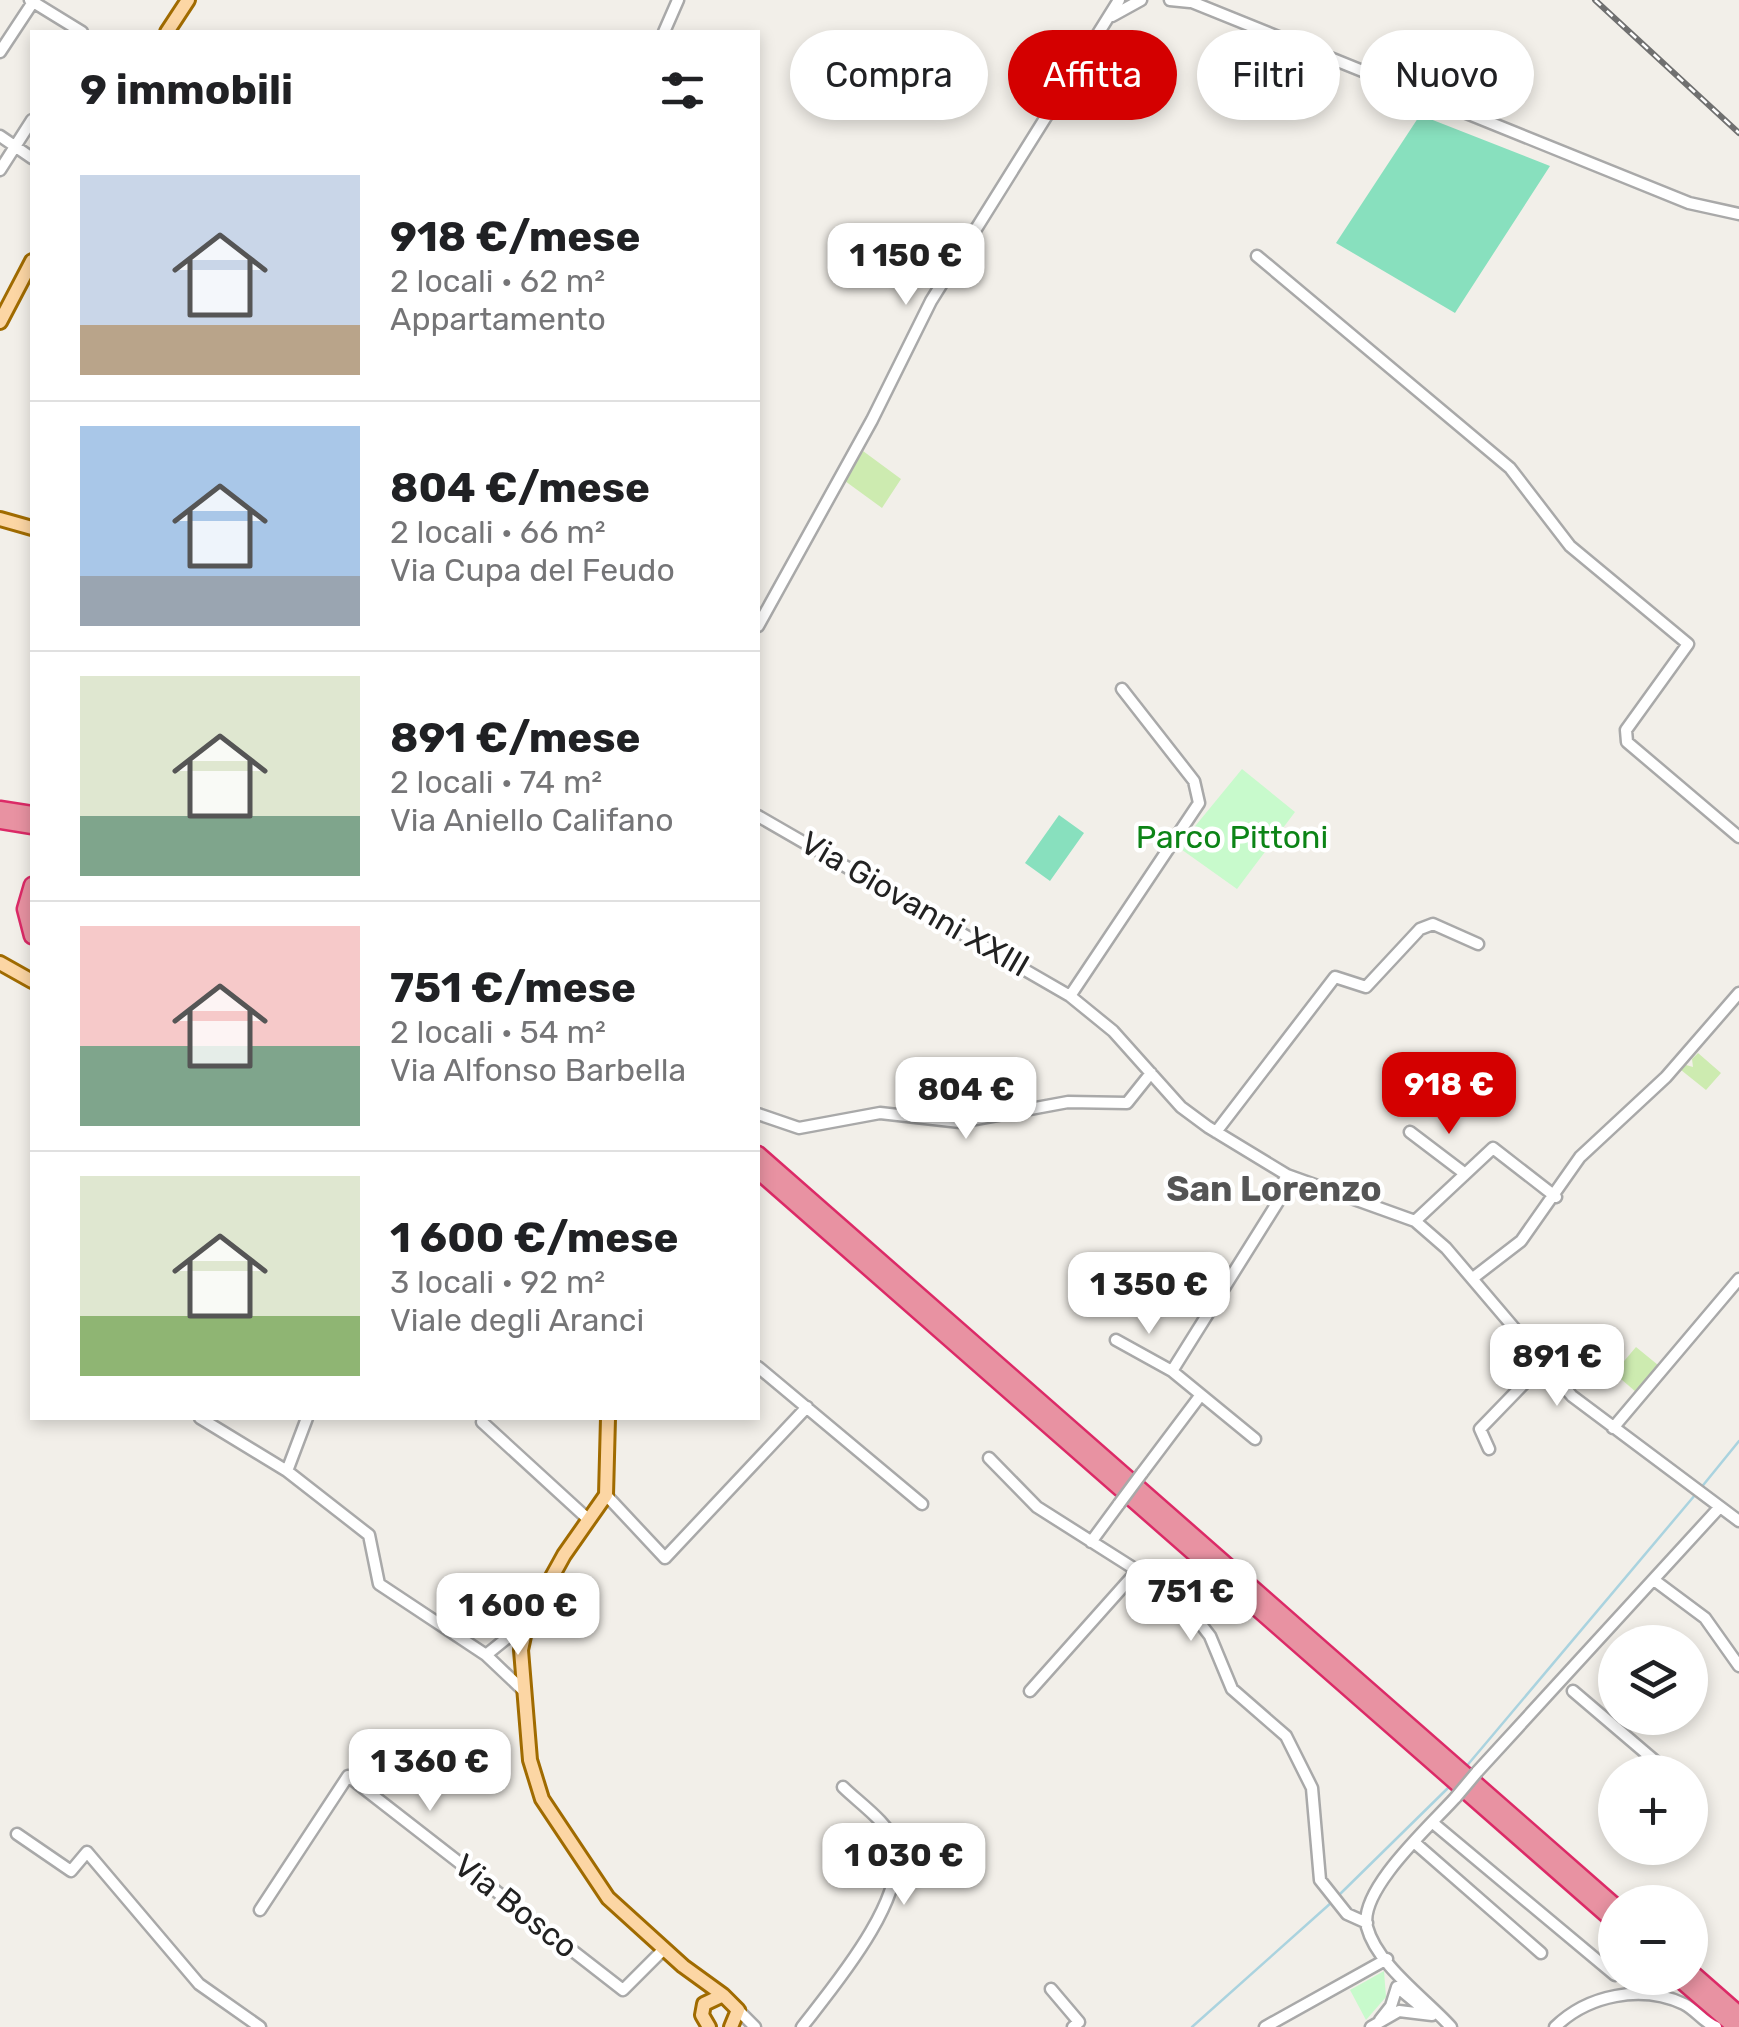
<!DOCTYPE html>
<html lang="it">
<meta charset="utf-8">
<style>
body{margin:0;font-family:Rubik,sans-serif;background:#f6f6f6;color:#202124;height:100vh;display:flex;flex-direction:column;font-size:38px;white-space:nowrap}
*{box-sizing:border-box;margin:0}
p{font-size:32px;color:#757577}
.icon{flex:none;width:55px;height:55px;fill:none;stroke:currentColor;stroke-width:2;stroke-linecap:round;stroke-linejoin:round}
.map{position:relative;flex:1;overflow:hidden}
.details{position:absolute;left:30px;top:30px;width:730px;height:1390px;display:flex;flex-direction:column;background:#fff;border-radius:0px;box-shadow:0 5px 15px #0003}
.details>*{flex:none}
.top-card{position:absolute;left:790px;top:30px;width:798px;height:90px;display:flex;gap:20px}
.fabs{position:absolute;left:1598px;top:1625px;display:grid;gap:20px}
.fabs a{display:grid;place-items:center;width:110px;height:110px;border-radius:50%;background:#fff;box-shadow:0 5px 15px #0003;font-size:50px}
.price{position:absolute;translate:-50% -85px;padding:0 22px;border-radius:20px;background:#fff;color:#222;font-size:32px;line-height:65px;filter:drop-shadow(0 2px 5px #0008)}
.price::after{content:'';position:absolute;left:50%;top:60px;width:30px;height:22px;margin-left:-15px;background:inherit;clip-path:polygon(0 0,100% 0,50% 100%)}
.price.current{background:#d40000;color:#fff}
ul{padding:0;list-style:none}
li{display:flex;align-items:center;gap:30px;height:250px;padding:0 50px}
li+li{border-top:2px solid #e0e0e0}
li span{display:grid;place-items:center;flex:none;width:280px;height:200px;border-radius:0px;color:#555}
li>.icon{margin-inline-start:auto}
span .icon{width:120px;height:120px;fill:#fffc;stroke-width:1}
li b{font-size:42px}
h2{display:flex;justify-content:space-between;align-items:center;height:120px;padding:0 50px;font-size:42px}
.pill{padding:0 35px;border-radius:45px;background:#fff;box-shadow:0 5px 15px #0003;font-size:35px;line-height:90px}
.pill.current{background:#d40000;color:#fff}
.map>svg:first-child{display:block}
</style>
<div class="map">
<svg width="1739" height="2027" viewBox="0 0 1739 2027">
<rect width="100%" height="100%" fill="#f2efe9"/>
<path fill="#cdebb0" d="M 863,451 L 901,479 L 882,508 L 845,481 Z
M 1698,1053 L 1721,1073 L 1706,1090 L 1681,1070 L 1686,1065 L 1693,1067 L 1692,1059 Z
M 1636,1347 L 1658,1365 L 1636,1392 L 1614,1373 Z"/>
<path fill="#c8facc" d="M 1242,769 L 1295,812 L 1237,889 L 1178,847 Z
M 1384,1971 L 1386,1997 L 1366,2020 L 1350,1990 Z"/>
<path fill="#88e0be" d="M 1420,115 L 1550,166 L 1455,313 L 1336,243 Z
M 1059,815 L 1084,833 L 1050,881 L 1025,863 Z"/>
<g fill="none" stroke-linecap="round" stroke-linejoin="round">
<path stroke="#aad3df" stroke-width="2.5" d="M 1700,1489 L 1739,1441
M 1465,1768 L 1695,1495
M 1338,1896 L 1450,1786
M 1192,2027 L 1332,1902"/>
<g stroke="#a9a9a9" stroke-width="15">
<path id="minor" d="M 30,0 L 82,32
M 1170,0 L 1190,2
M 1187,0 L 1689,203 L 1739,214
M 1112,16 L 1141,0
M 664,32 L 678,0
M 0,52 L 33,2
M 0,136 L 32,158
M 0,170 L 32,120
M 1257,256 L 1510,468 L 1570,546 L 1688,644 L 1626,730 L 1627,742 L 1739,837
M 758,626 L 872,420 L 931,301 L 1119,0
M 758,816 L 1070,996 L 1113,1031 L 1181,1107 L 1208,1127 L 1287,1175 L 1415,1221 L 1446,1248 L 1572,1396 L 1739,1521
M 1070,996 L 1199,803 L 1194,781 L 1122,689
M 758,1114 L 799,1128 L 880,1113 L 960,1122 L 1068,1102 L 1127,1103 L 1151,1073
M 1216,1132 L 1335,977 L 1366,987 L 1420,929 L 1433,924 L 1478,944
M 1410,1132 L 1464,1173
M 1415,1221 L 1493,1148 L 1556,1197
M 1473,1278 L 1521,1241 L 1580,1157 L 1666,1077 L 1739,993
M 1116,1340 L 1172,1371
M 758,1367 L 922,1504
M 200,1418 L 287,1471
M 307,1418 L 287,1471 L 369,1535 L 379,1584 L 486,1655
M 482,1422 L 589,1520
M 1613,1428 L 1739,1279
M 1255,1439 L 1172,1371 L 1281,1197 L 1280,1188 L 1287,1175
M 1489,1449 L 1480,1429 L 1542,1365
M 989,1458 L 1037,1507 L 1130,1566 L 1193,1614 L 1210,1636 L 1232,1689 L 1286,1736 L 1312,1788 L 1320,1880 L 1347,1914 L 1367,1923
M 1142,1473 L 1200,1396
M 606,1495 L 665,1558 L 807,1407
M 1091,1542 L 1119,1504
M 1654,1580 L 1705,1618 L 1739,1666
M 1030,1691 L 1137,1571
M 1573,1691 L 1668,1772
M 525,1692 L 486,1655 L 527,1622
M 1477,1772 L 1718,1509
M 1433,1823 L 1615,1975
M 17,1834 L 71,1871 L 87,1852 L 199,1984 L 260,2027
M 1415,1843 L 1541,1953
M 260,1910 L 348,1776 L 623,1990 L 664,1949
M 1397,1987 L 1427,2012
M 1051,1989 L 1079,2022 L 1073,2027
M 738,2010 L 755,2027
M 1380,2020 L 1391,2006 L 1397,1987
M 802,2027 C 833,1987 909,1898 895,1844 C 889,1823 858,1802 843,1787
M 1265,2027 L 1387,1959
M 1371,2027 L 1399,2011 L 1432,2015
M 1451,2027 C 1426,1999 1377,1965 1367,1927 C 1358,1890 1432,1824 1456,1797
M 1555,2027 C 1588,1995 1641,1984 1684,2004 C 1696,2010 1703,2022 1716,2027"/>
</g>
<g stroke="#a06b00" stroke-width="18">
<path id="major" d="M 167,32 L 188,0
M 0,322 L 32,261
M 0,519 L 32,528
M 0,963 L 32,981
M 608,1418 L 606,1495 L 564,1555 L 527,1622 L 521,1650 L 530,1760 L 542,1799 L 608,1898 L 683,1966 L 723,1995
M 709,2027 L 702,2015 L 704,2004 L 723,1995 L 738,2010 L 731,2027"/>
</g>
<g stroke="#dc2a67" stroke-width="19">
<path id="highway" d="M 0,809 L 32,814
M 0,821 L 32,826
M 32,885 L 25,909 L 32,936
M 758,1154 L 1615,1906
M 758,1171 L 1615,1922
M 1690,1971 L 1739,2014
M 1678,1978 L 1735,2027"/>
</g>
<use href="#minor" stroke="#fff" stroke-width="10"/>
<use href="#major" stroke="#fcd6a4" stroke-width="12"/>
<use href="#highway" stroke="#e892a2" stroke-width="14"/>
<g stroke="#707070" stroke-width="6">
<path id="rail" d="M 1595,0 L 1739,133"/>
</g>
<use href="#rail" stroke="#fff" stroke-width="2.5" stroke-dasharray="8" stroke-linecap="butt"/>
<g stroke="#a9a9a9" stroke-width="15" stroke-linecap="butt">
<path id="minor-bridge" d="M 1119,1504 L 1142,1473
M 1456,1797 L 1477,1772"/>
</g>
<use href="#minor-bridge" stroke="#fff" stroke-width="10"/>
</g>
<g text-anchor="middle" stroke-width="9" stroke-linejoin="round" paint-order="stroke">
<g font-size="32" fill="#0c8416" stroke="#fff">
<text x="1232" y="848">Parco Pittoni</text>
</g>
<g font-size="32" fill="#222" stroke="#fff">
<text transform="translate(915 904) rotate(30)" y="11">Via Giovanni XXIII</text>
<text transform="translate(516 1906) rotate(38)" y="11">Via Bosco</text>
</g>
<g font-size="35" font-weight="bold" fill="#555" stroke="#fff">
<text x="1274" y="1201">San Lorenzo</text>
</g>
</g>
</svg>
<div class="fabs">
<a><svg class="icon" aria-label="layers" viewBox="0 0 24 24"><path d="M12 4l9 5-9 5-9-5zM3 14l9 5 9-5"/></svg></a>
<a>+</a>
<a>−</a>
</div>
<b class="price" style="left:906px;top:308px">1 150 €</b>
<b class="price current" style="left:1449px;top:1137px">918 €</b>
<b class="price" style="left:966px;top:1142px">804 €</b>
<b class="price" style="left:1149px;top:1337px">1 350 €</b>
<b class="price" style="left:1557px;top:1409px">891 €</b>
<b class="price" style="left:1191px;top:1644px">751 €</b>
<b class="price" style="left:518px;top:1658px">1 600 €</b>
<b class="price" style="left:430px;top:1814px">1 360 €</b>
<b class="price" style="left:904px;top:1908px">1 030 €</b>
<div class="top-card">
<a class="pill">Compra</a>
<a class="pill current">Affitta</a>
<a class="pill">Filtri</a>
<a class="pill">Nuovo</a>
</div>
<section class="details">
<h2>9 immobili<svg class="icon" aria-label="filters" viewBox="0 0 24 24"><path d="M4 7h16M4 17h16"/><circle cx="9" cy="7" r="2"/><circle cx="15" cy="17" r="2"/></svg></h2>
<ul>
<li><span style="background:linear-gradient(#c9d6e8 75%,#b9a48a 0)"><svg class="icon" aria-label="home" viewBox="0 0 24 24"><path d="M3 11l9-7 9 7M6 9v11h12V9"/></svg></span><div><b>918 €/mese</b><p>2 locali · 62 m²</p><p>Appartamento</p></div></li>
<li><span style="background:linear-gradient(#a9c7e8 75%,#9aa5b1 0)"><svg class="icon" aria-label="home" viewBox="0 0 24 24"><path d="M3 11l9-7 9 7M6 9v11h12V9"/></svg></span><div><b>804 €/mese</b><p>2 locali · 66 m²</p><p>Via Cupa del Feudo</p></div></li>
<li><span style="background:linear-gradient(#dfe7d0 70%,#7fa58c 0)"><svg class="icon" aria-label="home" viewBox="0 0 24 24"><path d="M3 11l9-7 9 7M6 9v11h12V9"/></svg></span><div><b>891 €/mese</b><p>2 locali · 74 m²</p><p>Via Aniello Califano</p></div></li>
<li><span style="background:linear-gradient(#f6c9c9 60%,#7fa58c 0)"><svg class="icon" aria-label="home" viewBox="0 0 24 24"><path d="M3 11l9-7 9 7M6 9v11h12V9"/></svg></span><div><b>751 €/mese</b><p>2 locali · 54 m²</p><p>Via Alfonso Barbella</p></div></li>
<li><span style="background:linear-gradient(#dfe7d0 70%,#8fb573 0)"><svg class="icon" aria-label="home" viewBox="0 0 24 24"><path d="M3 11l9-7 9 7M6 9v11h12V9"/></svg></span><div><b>1 600 €/mese</b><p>3 locali · 92 m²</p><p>Viale degli Aranci</p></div></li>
</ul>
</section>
</div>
